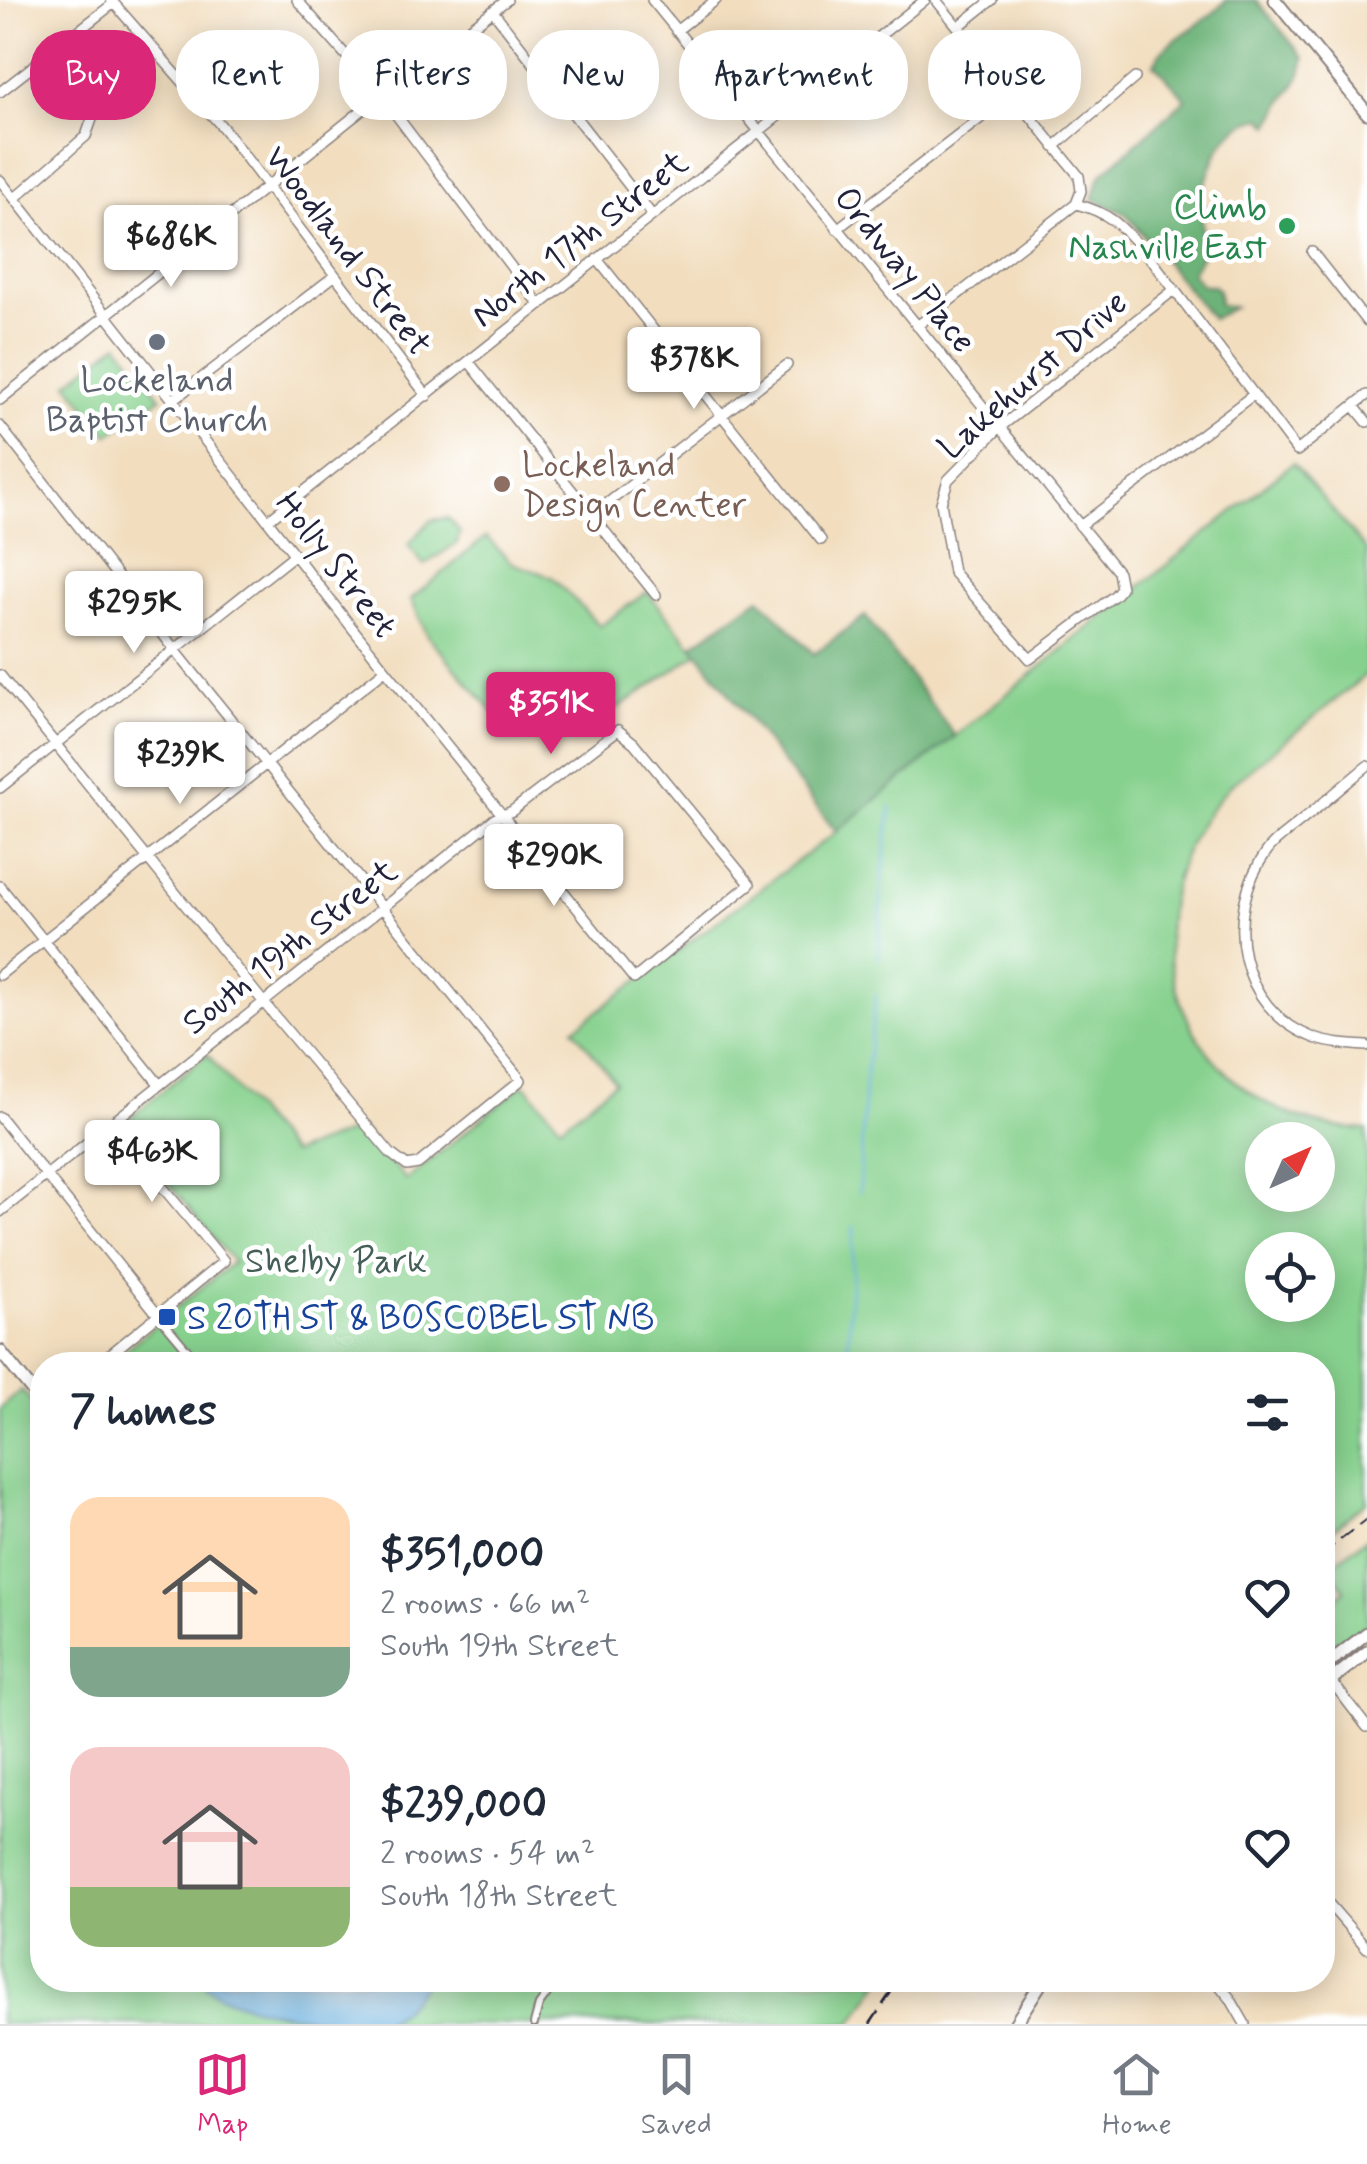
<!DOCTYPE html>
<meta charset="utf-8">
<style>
body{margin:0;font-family:Mynerve,sans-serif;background:#f2f2f3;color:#1f2937;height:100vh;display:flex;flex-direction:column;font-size:38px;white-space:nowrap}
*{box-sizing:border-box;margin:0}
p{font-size:32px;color:#747a83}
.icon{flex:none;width:55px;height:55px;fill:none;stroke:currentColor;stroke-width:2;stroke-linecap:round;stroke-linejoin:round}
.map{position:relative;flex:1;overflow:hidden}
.drawer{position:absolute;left:30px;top:1352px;width:1305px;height:640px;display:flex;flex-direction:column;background:#fff;border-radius:40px;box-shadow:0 5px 25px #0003}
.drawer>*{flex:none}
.banner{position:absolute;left:30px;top:30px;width:1308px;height:90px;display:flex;gap:20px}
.needle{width:65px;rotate:45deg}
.fabs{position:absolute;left:1245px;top:1122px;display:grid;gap:20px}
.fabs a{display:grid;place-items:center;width:90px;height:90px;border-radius:50%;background:#fff;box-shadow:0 5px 25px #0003;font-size:50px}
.price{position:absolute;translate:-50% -85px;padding:0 22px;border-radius:10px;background:#fff;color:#222;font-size:32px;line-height:65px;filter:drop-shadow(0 2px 5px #0008)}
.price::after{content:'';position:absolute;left:50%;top:60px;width:30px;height:22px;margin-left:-15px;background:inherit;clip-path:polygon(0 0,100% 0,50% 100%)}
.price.on{background:#db2777;color:#fff}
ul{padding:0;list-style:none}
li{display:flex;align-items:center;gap:30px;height:250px;padding:0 40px}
li span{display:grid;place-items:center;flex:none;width:280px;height:200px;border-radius:30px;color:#555}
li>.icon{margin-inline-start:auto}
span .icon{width:120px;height:120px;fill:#fffc;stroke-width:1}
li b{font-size:42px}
h2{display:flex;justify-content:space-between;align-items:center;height:120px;padding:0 40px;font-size:42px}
.tag{padding:0 35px;border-radius:40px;background:#fff;box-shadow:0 5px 25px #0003;font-size:35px;line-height:90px}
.tag.on{background:#db2777;color:#fff}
.tab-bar{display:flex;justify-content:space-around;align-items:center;height:140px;border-top:2px solid #e0e1e3;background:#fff;font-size:28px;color:#747a83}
.tab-bar a{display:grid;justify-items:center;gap:5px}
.tab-bar .on{color:#db2777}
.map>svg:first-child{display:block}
</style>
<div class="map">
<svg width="1367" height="2024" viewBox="0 0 1367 2024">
<rect width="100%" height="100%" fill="#fff"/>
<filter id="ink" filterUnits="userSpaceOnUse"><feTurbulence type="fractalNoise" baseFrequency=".01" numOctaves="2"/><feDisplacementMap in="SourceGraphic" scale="20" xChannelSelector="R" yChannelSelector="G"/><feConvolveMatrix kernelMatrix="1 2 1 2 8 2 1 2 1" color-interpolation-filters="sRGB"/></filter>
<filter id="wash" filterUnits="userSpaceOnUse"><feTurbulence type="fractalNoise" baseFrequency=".0048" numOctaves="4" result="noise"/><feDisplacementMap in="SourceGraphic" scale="40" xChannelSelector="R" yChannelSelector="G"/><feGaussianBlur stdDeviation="2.25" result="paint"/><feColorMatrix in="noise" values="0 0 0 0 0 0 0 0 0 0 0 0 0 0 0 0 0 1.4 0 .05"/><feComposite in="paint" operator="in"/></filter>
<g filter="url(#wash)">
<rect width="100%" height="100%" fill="#f2debf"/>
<path fill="#87d18e" stroke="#547a64" stroke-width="2.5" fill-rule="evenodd" d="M 118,343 L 161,398 L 108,435 L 68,383 Z
M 1293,463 L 1367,551 L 1367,674 L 1231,785 C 1104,917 1181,1124 1367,1130 L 1367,1502 L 1323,1537 L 1322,1365 L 106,1365 L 233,1262 L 121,1125 L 207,1054 L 291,1154 L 361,1128 L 406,1180 L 524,1084 L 561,1126 L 615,1082 L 574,1029 L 836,832 ZM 1262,1140 L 1318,1140 L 1318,1195 L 1262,1195 ZM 1262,1250 L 1318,1250 L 1318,1305 L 1262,1305 Z
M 448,518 L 460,532 L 457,543 L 424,565 L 408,545 L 431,520 Z
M 486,537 L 512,563 L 552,577 L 600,626 L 647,592 L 698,653 L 620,707 L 571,708 L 538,726 L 512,734 L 428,636 L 411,599 Z
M 22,1390 L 42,1414 L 42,1980 L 881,1980 L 852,2024 L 0,2024 L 0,1409 Z
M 1367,1538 L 1367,1624 L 1323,1659 L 1323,1609 L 1345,1590 L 1328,1567 Z"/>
<path fill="#6db379" stroke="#486a5a" stroke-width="2.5" d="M 1226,0 L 1256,0 L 1304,58 C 1303,76 1297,82 1287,96 C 1280,105 1279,114 1270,125 L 1262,118 C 1217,128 1213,164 1199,203 L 1206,207 L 1202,220 L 1202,255 L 1191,273 L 1202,285 L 1214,286 L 1218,291 L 1219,305 L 1234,307 L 1212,319 L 1126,214 L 1093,199 L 1100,176 L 1186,99 L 1154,64 C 1164,39 1208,24 1226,0 Z
M 760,598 L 814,654 L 865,616 L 955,736 L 836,832 L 692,645 Z"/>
<path fill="#66afde" stroke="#44688c" stroke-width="2.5" d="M 202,1980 L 428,1980 C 415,1994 401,2016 381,2022 C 345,2024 221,2012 202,1980 Z"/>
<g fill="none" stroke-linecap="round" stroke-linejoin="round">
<path stroke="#66afde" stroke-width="2.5" d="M 879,959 L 881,890 L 891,807
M 859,1192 L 865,1084 L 876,995
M 847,1365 L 854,1227"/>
</g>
</g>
<g filter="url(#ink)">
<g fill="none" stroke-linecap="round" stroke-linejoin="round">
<g stroke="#8a807d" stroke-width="10">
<path id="pedestrian" d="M 158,1315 L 200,1365
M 534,2024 L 539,2005 L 557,1980"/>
</g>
<g stroke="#8a807d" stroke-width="12">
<path id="minor" d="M 111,0 L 224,129 L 427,396
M 297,0 L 381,95 L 540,305
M 652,0 L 1118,572 L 1121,588 L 1115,595 L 1030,659 L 953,572 L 941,503 L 948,480 L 999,428 L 1174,290
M 936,0 L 1079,176 L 1081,191 L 1076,204 C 1115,214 1124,230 1151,259 L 1297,451 L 1367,395
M 493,11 L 652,215
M 958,27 L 992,0
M 676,31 L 716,0
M 0,92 L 114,3
M 1054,147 L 1135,78
M 0,180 L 353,629 L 634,979 L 750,884 L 634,743 L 618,730 L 512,811 L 494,819 L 0,1212
M 15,198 L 86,136 L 107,77 L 119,59 L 143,38
M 837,229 L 1012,94
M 1312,252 L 1367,322
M 597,259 L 821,540
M 917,326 L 1076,204
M 469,362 L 656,595
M 0,400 L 381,95 L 507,0
M 173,400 L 333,277
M 1354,406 L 1367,422
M 0,426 L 179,655 L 521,1080 L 418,1164 L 407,1166 L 391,1154 L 269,1009 L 0,675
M 592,515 L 787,365
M 268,520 L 925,0
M 1080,526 L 1253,395
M 1367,766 C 1343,786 1320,806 1296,825 C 1286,833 1274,841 1267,851 C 1222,913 1237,1009 1314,1038 C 1331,1044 1349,1045 1367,1046
M 0,788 L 294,555
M 0,886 L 159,1084
M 0,975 L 385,670
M 0,1117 L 158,1315
M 97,1365 L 224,1261 L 110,1124
M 1329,1678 L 1367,1727
M 1322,1896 L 1367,1948
M 1215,1980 L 1230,1998 L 1245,2024"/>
</g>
<g stroke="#8a807d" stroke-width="15">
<path id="tertiary" d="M 1275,0 L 1367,113
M 0,1351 L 42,1403
M 1322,1668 L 1367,1633
M 1322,1687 L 1367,1652
M 1015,2024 L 1043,1980"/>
</g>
<use href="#pedestrian" stroke="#fff" stroke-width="6"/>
<use href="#minor" stroke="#fff" stroke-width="9"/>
<use href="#tertiary" stroke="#fff" stroke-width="11"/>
<path stroke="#22223b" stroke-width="2.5" stroke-dasharray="15 8" stroke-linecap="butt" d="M 1322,1554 L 1367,1519
M 870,2024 L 899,1980"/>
</g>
</g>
<circle fill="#2e9e5b" stroke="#fff" stroke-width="4" cx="1287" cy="226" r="10"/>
<circle fill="#6b7280" stroke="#fff" stroke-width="4" cx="157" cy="342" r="10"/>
<circle fill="#8d6e63" stroke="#fff" stroke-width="4" cx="502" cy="484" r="10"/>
<rect fill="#1a4fb4" stroke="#fff" stroke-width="4" x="157" y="1307" width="20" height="20" rx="5"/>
<g text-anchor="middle" stroke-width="9" stroke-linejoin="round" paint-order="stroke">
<g font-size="35" fill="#27864d" stroke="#fff" text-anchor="end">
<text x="1267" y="218">Climb<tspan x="1267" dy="40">Nashville East</tspan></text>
</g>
<g font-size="35" fill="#22223b" stroke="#fff">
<text transform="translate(579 238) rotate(-38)" y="12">North 17th Street</text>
<text transform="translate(349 250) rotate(53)" y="12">Woodland Street</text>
<text transform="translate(906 269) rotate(51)" y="12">Ordway Place</text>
<text transform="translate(1032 374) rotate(-41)" y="12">Lakehurst Drive</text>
<text transform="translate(337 564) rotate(52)" y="12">Holly Street</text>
<text transform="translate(289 946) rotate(-38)" y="12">South 19th Street</text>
</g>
<g font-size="35" fill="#5b616d" stroke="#fff">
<text x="157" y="391">Lockeland<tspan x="157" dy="40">Baptist Church</tspan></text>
</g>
<g font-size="35" fill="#785e54" stroke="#fff" text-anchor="start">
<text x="522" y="476">Lockeland<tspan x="522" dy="40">Design Center</tspan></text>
</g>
<g font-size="35" fill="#455f58" stroke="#fff">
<text x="336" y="1272">Shelby Park</text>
</g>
<g font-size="35" fill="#164399" stroke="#fff" text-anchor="start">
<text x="187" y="1329">S 20TH ST &amp; BOSCOBEL ST NB</text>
</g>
</g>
</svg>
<div class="fabs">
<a><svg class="needle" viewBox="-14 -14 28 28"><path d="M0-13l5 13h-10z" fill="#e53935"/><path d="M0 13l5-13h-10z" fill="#747a83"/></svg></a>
<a><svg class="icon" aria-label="locate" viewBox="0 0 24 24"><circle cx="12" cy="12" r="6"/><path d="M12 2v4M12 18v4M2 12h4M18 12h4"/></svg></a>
</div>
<b class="price" style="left:171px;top:290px">$686K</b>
<b class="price" style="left:694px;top:412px">$378K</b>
<b class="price" style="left:134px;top:656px">$295K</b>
<b class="price on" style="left:551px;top:757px">$351K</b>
<b class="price" style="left:180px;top:807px">$239K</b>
<b class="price" style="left:554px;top:909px">$290K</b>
<b class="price" style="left:152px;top:1205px">$463K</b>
<div class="banner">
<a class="tag on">Buy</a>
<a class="tag">Rent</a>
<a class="tag">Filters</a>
<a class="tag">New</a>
<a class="tag">Apartment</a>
<a class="tag">House</a>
</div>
<section class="drawer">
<h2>7 homes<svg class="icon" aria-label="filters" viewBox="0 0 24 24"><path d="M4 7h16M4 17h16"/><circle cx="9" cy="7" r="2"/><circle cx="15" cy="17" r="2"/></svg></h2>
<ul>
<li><span style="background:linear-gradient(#ffd9b3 75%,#7fa58c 0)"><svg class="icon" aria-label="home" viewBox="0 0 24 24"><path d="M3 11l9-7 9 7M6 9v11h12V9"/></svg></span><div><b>$351,000</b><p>2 rooms · 66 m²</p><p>South 19th Street</p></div><svg class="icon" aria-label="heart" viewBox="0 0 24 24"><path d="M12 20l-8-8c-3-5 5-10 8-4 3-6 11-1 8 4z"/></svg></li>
<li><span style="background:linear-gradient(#f6c9c9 70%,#8fb573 0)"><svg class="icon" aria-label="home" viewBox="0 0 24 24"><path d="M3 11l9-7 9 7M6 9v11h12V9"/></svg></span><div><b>$239,000</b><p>2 rooms · 54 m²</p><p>South 18th Street</p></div><svg class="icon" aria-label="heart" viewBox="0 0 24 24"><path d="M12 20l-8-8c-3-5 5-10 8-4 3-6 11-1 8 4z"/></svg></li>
</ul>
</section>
</div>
<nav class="tab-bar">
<a class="on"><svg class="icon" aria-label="map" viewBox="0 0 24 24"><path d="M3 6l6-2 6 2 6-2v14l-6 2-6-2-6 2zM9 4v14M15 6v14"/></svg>Map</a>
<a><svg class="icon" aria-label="saved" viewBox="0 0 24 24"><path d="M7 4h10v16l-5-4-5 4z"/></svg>Saved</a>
<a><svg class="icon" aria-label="home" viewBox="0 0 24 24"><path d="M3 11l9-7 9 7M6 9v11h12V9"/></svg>Home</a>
</nav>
